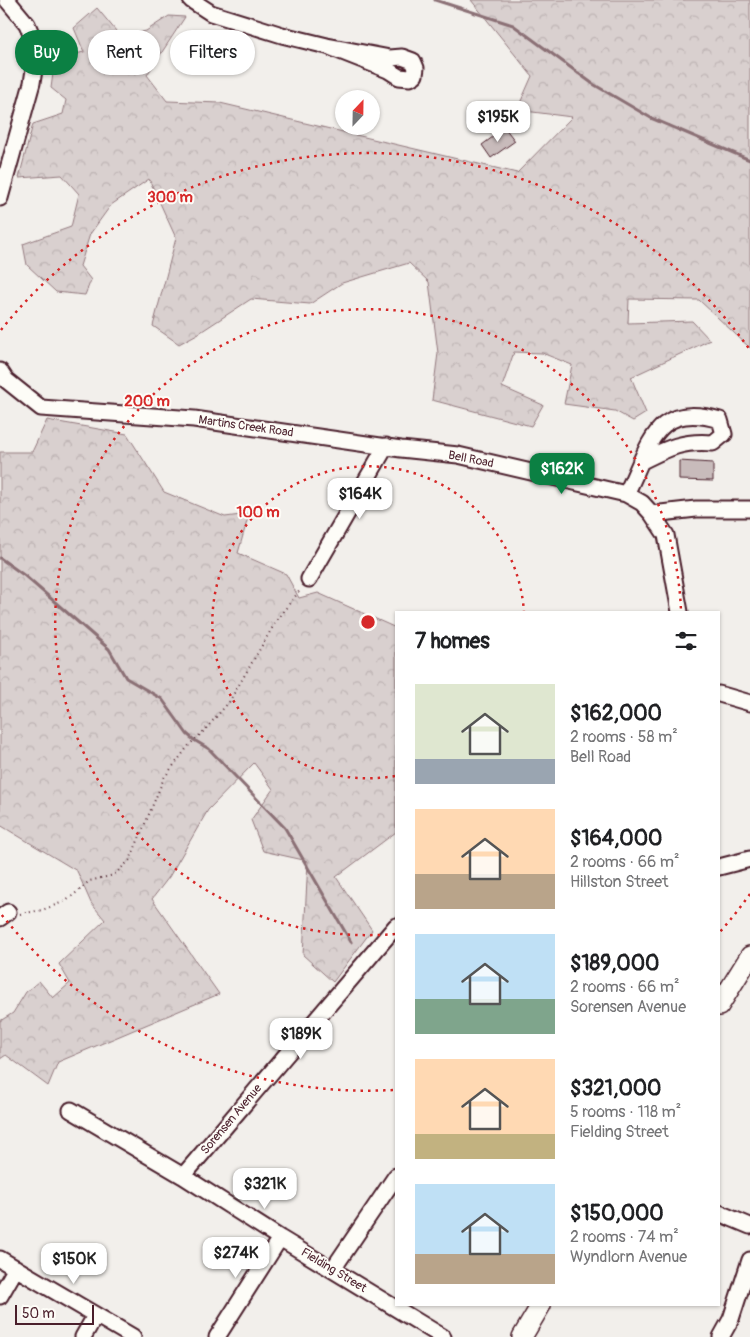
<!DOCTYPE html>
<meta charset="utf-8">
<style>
body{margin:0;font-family:Pangolin,sans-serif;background:#f6f6f6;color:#202124;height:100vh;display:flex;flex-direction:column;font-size:19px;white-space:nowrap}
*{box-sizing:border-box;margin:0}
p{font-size:16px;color:#757577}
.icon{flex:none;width:28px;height:28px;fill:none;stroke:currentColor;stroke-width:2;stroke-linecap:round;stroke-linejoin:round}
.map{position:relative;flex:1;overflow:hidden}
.side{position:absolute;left:395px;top:611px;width:325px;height:695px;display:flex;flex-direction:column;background:#fff;border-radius:0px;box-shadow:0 1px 4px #0004}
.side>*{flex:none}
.banner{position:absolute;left:15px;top:30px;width:305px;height:45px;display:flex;gap:10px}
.needle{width:32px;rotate:22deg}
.tools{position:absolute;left:335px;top:90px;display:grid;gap:10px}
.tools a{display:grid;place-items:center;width:45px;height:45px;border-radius:50%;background:#fff;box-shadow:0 1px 4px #0004;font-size:25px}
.scale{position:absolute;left:15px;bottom:12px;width:79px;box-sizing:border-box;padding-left:5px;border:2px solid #4a1f2b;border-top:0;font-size:14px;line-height:18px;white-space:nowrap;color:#4a1f2b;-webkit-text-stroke:4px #fdfcf7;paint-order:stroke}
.price{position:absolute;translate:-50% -42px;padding:0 11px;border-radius:10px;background:#fff;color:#222;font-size:16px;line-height:32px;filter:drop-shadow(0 1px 2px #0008)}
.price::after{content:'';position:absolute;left:50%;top:30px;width:15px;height:11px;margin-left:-8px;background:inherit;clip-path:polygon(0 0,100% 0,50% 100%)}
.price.on{background:#0b8043;color:#fff}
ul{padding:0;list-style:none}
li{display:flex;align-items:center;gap:15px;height:125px;padding:0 20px}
li span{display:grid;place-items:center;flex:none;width:140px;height:100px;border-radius:0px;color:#555}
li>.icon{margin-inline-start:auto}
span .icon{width:60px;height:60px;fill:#fffc;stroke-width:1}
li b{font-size:21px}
h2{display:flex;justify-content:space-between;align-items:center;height:60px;padding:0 20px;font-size:21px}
.tag{padding:0 18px;border-radius:22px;background:#fff;box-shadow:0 1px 4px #0004;font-size:18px;line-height:45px}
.tag.on{background:#0b8043;color:#fff}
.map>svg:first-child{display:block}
</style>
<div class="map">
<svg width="750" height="1337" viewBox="0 0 750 1337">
<defs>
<pattern id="forest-crowns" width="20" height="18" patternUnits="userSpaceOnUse" patternTransform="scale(1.25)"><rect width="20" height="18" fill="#d9d0cf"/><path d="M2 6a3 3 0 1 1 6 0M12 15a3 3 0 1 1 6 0" fill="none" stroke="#bcb2b2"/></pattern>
</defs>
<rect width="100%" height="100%" fill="#f2efeb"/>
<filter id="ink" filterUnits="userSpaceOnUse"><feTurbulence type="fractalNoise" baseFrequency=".02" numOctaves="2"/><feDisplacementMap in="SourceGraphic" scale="10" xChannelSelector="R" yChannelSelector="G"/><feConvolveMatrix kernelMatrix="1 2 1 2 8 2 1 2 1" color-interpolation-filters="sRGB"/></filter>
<g filter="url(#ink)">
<path fill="url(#forest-crowns)" stroke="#92787d" d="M 471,0 L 750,0 L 750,348 L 699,300 L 629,299 L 628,323 L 692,321 L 710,340 L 631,377 L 646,413 L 633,421 L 615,411 L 564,404 L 572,365 L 542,353 L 514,352 L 502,387 L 543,405 L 531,426 L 432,400 L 438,353 L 429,282 L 409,263 L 342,283 L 310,304 L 251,299 L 199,333 L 179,344 L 153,326 L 176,238 L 149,179 L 111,205 L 90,234 L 80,266 L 91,280 L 85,295 L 56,292 L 27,265 L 23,244 L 71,227 L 79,194 L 62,175 L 19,178 L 33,124 L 63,114 L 66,100 L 51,88 L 55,59 L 84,52 L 74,28 L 97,8 L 121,37 L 146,31 L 169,16 L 185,17 L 147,75 L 167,101 L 220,103 L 517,173 L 572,117 L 517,110 L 532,76 Z
M 47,420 L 127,434 L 164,492 L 225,517 L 249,514 L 238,553 L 286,574 L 299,598 L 318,593 L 396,628 L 396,832 L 336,877 L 372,930 L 333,982 L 303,955 L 308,861 L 263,851 L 251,820 L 273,789 L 254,763 L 208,810 L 169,877 L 152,899 L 219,994 L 58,1062 L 48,1086 L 6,1055 L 0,1059 L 0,1021 L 13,1013 L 26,992 L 39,981 L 53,998 L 70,983 L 59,964 L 105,920 L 91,903 L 77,871 L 0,825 L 0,452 L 32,452 Z"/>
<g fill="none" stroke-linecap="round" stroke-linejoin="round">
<path stroke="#8b6f75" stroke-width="3" d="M 435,0 L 513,25 L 593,84 L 651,118 L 750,160
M 0,558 L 25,576 L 109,649 L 126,678 L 162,699 L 187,734 L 194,740 L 209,749 L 285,828 L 351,942"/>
</g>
<path fill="#c8bbbb" stroke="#4a1f2b" d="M 505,128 L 515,141 L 491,158 L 482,145 Z
M 679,461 L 713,463 L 713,481 L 679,480 Z"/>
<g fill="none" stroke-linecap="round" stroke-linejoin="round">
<g stroke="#4a1f2b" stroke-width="19">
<path id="minor" d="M 191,0 L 211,13 L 282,35 L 327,46 L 390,58 L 402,57 L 413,61 L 416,68 L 415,75 L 410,78 L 399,77 L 388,70 L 327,46
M 0,198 L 32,83 L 35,63 L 32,36 L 27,24 L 7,0
M 0,371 L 6,380 L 41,408 L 194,419 L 401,449 L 458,455 L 626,494 L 642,503 L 652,514 L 666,535 L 680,612
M 626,494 C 650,447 654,400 720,420 L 724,434 L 713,443 C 684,440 668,448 642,461
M 652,514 L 696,509 L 750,509
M 309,579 L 386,446
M 719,694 L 750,703
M 719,867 L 750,859
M 0,918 L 8,912
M 71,1110 L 183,1176 L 280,1238 L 443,1337
M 183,1176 L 396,926
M 719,1213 L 750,1226
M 0,1259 L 133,1337
M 333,1269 L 396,1176
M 0,1296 L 16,1268
M 83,1337 L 95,1316
M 217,1337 L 280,1238
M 721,1337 L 731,1319 L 750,1260"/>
</g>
<g stroke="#4a1f2b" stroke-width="22">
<path id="major" d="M 719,1006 L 750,956
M 522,1337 L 541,1305"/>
</g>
<path stroke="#4a1f2b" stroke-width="2" stroke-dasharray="1 4" stroke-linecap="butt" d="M 20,914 L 42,910 L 66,901 L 81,889 L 89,881 L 114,875 L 130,860 L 164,778 L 190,744 L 204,731 L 229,702 L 278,618 L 301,589"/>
<use href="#minor" stroke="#fdfcf7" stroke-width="15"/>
<use href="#major" stroke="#fdfcf7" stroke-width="19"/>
</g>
</g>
<g fill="none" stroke="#d62828" stroke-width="2.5" stroke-dasharray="2.5 5">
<path d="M395 776A156 156 0 1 1 524 612"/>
<path d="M395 934A313 313 0 1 1 681 611"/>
<path d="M750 894A469 469 0 0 1 719 933M393 1090A469 469 0 0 1 1 914M1 330A469 469 0 0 1 750 350"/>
</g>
<g text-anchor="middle" stroke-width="4" stroke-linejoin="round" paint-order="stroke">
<g font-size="12" fill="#4a1f2b" stroke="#fdfcf7">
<text transform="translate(246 426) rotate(8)" y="4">Martins Creek Road</text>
<text transform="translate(471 459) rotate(11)" y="4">Bell Road</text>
<text transform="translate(231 1119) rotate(-50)" y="4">Sorensen Avenue</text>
<text transform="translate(334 1270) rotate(31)" y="4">Fielding Street</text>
</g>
</g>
<circle cx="368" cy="622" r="8" fill="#d62828" stroke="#fdfcf7" stroke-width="2.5"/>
<g font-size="15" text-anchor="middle" font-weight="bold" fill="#d62828" stroke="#fdfcf7" stroke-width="4" stroke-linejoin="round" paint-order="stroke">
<text x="170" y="202">300 m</text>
<text x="147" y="406">200 m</text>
<text x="258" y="517">100 m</text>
</g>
</svg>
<div class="tools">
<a><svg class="needle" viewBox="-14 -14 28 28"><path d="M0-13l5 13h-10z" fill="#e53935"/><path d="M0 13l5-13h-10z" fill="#757577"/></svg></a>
</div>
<div class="scale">50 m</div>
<b class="price" style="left:498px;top:143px">$195K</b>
<b class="price on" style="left:562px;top:495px">$162K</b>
<b class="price" style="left:360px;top:520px">$164K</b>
<b class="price" style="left:301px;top:1060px">$189K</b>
<b class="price" style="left:265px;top:1210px">$321K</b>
<b class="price" style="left:236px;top:1279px">$274K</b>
<b class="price" style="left:74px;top:1285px">$150K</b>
<div class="banner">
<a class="tag on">Buy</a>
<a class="tag">Rent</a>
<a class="tag">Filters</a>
</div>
<section class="side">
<h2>7 homes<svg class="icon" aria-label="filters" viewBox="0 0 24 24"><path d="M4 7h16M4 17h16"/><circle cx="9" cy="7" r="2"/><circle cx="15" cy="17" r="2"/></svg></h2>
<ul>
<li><span style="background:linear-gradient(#dfe7d0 75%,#9aa5b1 0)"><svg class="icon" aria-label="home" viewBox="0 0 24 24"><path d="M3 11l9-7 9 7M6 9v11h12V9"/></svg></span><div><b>$162,000</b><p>2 rooms · 58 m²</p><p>Bell Road</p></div></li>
<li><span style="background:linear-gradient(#ffd9b3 65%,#b9a48a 0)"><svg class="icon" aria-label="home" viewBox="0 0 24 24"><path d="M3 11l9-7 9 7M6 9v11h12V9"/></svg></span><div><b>$164,000</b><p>2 rooms · 66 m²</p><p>Hillston Street</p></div></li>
<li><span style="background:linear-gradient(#bfe0f5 65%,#7fa58c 0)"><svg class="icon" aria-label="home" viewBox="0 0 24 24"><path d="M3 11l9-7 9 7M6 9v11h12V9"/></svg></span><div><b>$189,000</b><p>2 rooms · 66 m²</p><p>Sorensen Avenue</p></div></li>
<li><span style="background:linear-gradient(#ffd9b3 75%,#c2b280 0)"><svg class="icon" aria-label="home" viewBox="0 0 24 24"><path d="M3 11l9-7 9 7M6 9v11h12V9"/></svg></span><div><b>$321,000</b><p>5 rooms · 118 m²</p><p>Fielding Street</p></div></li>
<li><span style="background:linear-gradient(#bfe0f5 70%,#b9a48a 0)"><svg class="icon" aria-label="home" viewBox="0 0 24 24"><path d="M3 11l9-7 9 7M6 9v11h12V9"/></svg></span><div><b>$150,000</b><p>2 rooms · 74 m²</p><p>Wyndlorn Avenue</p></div></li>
</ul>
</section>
</div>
